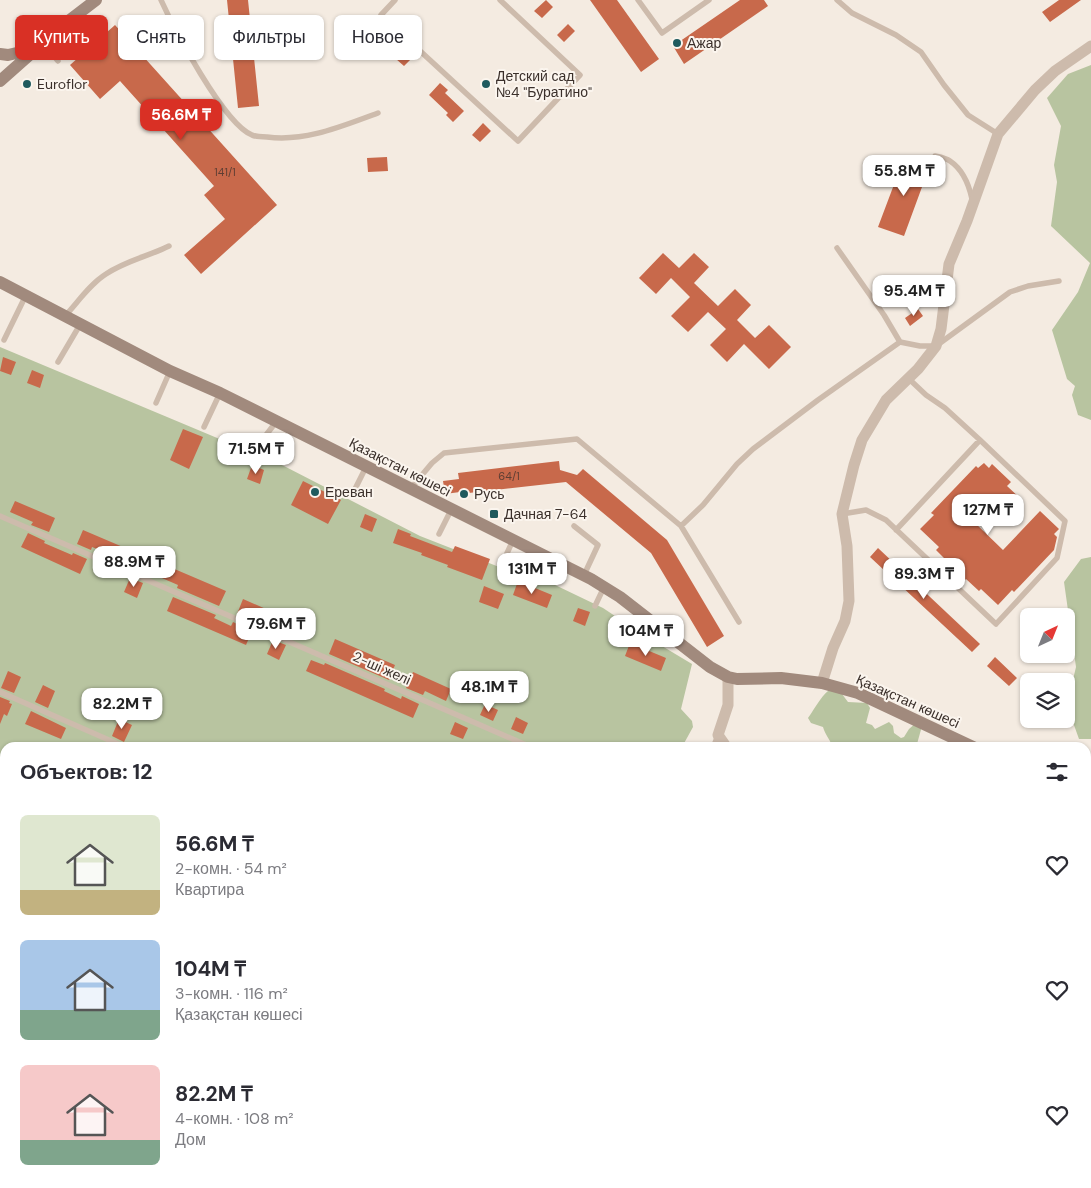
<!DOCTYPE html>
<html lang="ru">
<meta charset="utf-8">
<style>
body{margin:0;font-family:"DM Sans",sans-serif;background:#f2f2f3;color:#2b2b33;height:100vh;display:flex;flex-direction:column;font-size:19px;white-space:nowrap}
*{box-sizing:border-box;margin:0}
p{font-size:16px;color:#7c7c81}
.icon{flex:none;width:28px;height:28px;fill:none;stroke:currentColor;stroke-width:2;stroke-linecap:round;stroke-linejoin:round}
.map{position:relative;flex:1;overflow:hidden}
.panel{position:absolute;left:0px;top:742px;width:1091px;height:446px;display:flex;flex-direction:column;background:#fff;border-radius:15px 15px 0 0;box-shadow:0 1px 4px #0004}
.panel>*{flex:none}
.hud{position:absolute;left:15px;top:15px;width:500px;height:45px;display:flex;gap:10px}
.needle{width:32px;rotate:43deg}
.fabs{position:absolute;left:1020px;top:608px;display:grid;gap:10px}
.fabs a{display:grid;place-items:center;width:55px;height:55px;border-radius:8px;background:#fff;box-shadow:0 1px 4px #0004;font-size:25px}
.price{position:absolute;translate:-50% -42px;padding:0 11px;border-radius:10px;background:#fff;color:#222;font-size:16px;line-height:32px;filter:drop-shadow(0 1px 2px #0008)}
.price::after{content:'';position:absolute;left:50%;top:30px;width:15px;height:11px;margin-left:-8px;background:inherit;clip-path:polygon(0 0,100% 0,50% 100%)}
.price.current{background:#d93025;color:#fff}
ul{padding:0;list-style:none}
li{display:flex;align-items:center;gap:15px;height:125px;padding:0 20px}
li span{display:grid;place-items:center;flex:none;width:140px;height:100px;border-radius:8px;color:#555}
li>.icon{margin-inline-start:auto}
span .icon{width:60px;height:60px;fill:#fffc;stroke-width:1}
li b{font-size:21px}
h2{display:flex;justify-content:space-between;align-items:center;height:60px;padding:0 20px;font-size:21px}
.pill{padding:0 18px;border-radius:8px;background:#fff;box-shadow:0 1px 4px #0004;font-size:18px;line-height:45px}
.pill.current{background:#d93025;color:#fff}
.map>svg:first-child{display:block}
</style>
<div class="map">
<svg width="1091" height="1188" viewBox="0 0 1091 1188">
<rect width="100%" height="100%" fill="#f4ebe1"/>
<path fill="#b8c4a0" d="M 1091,65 L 1091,420 L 1078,415 L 1072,395 L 1075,386 L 1067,379 L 1052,330 L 1078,292 L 1090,263 L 1051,226 L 1057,182 L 1054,165 L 1061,126 L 1047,98 L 1068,74 Z
M 0,347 L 284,466 L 420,536 L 522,576 L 528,572 L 603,608 L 642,634 L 692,664 L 681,709 L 692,721 L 693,727 L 682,747 L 5,748 L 5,1184 L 464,1184 L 461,1188 L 0,1188 Z
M 1091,557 L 1091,739 L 1079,739 L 1070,714 L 1071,688 L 1076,667 L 1064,582 L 1081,559 Z
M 834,687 L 839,690 L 848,702 L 867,703 L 870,708 L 866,723 L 872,725 L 875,729 L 889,722 L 893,726 L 894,733 L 901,738 L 904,737 L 909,729 L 917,722 L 922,726 L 917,744 L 911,747 L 832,747 C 831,740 825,735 823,727 L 811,723 L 808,718 C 816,707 822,693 834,687 Z"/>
<path fill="#c8694b" d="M 227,0 L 248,0 L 259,106 L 238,108 Z
M 546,0 L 553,7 L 542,18 L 534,11 Z
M 590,0 L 617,0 L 659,59 L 641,72 Z
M 740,0 L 764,0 L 768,6 L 684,64 L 673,46 Z
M 1059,0 L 1081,0 L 1050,22 L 1042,12 Z
M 568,24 L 575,31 L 564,42 L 557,35 Z
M 115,25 L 277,205 L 201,274 L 184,255 L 225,219 L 204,195 L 214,186 L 120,81 L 100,99 L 70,65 Z
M 407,48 L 415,55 L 404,66 L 396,59 Z
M 440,83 L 448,90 L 445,93 L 464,111 L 453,122 L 446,115 L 448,113 L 429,95 Z
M 483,123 L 491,131 L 480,142 L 472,135 Z
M 387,157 L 388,171 L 368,172 L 367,158 Z
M 904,158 L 929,168 L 904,236 L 878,227 Z
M 663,253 L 679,268 L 694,253 L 709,267 L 694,283 L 718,306 L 735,289 L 751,305 L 737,320 L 755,338 L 769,325 L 791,347 L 769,369 L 744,344 L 727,362 L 710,345 L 726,329 L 708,312 L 688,332 L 671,316 L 690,297 L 671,278 L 656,294 L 639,278 Z
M 918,309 L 923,316 L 910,326 L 905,318 Z
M 3,357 L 16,362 L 11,375 L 0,371 Z
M 32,370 L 44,375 L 40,388 L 27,383 Z
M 183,429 L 203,437 L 189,469 L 170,460 Z
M 559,461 L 560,470 L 577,475 L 583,469 L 667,540 L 724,636 L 707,647 L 651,553 L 566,482 L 460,494 L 460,492 L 445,494 L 443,481 L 459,479 L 458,473 Z
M 984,463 L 989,468 L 992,464 L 1011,482 L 1007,486 L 1022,500 L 1014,508 L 999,494 L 973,521 L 1003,550 L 1040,511 L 1059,529 L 1054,534 L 1057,537 L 1054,550 L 1014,592 L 1012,590 L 998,605 L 981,589 L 979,591 L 966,579 L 963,582 L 946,566 L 949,563 L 936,550 L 939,547 L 920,529 L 934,515 L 931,513 L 976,466 L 978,468 Z
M 252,465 L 264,470 L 260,484 L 247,479 Z
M 303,481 L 341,500 L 328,524 L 291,505 Z
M 15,501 L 55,518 L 49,532 L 31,525 L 33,522 L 10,512 Z
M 365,514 L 377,519 L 372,532 L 360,527 Z
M 398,529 L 411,534 L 410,536 L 452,552 L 455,546 L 490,559 L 482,580 L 447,567 L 448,565 L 421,555 L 422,553 L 393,543 Z
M 83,530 L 226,591 L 219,606 L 177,588 L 178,585 L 148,572 L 147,575 L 134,569 L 135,565 L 115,556 L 92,547 L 91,550 L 77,544 Z
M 28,533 L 45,541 L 44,543 L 72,555 L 73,553 L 87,559 L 80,574 L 21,547 Z
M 878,548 L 980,644 L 972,652 L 870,557 Z
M 130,578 L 143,583 L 137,598 L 124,592 Z
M 518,581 L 552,595 L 547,608 L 513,595 Z
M 484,586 L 504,594 L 498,609 L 479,602 Z
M 173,597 L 216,615 L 214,618 L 231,626 L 233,622 L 252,631 L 246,645 L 167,611 Z
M 243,599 L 307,627 L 302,639 L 291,634 L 290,637 L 277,631 L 278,628 L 257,618 L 256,622 L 237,614 Z
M 578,608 L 590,612 L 585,626 L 573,621 Z
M 335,639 L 395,665 L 389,680 L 329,654 Z
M 273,640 L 286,645 L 279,660 L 267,654 Z
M 630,643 L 666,658 L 661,671 L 625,656 Z
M 995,657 L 1017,678 L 1009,686 L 987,666 Z
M 311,660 L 324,665 L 325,663 L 385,689 L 384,691 L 401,699 L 402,696 L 419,704 L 413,718 L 306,671 Z
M 8,671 L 21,677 L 14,693 L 1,688 Z
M 413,672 L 451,689 L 446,701 L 425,691 L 423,695 L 406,688 Z
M 43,685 L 55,691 L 48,708 L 35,702 Z
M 0,697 L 10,701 L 9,703 L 12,704 L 7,716 L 4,714 L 0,724 Z
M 485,704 L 498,710 L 493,721 L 480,715 Z
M 31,711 L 66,728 L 61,739 L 25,724 Z
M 516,717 L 528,723 L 523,734 L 511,729 Z
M 119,719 L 132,725 L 124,742 L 112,736 Z
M 455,722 L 468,728 L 463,739 L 450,734 Z"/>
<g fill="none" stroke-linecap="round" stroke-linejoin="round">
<path stroke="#cdbbac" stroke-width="5.5" d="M 161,0 C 174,29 224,124 252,135 C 256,137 262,137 267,137 C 306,142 342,126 378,113
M 395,0 L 381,15 L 518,141 L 580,75 L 500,0
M 638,0 L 662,33 L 709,0
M 837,0 L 852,13 L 896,35 L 921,52 L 944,85 L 968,115 L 998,134
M 43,43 L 58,61
M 935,156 C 940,157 946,158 950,161 C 962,169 969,185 972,199
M 65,316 C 78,302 90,284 106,274 C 125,261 149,256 169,246
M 4,340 L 26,295
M 900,342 L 920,346 L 936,346 L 1010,292 L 1028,286 L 1059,281
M 58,362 L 81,323
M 156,403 L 170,371
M 204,427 L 220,393
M 250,445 L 263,439 L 276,422
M 411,488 L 432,463 L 444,453 L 577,439 L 681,526 L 739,622
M 353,493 L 366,467
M 842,514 L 866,510 L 886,520 L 996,624 L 1057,558 L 1065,521 L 980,440
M 0,516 L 533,748
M 574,526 L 598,545 L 584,575
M 681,526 L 703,505 L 737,464 L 753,449 L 818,400 L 900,342 L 884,315 L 837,248
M 896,530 L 980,440 L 945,408 L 926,395 L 908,378
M 439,534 L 451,510
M 503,562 L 513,540
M 521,571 L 531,549
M 595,606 L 604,587
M 0,692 L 127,748
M 713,748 L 718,735
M 1086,841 L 1091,844
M 0,859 L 5,862
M 1086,883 L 1091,878
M 0,1015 L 5,1017
M 390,1184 L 400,1188"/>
<path stroke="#cdbbac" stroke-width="11" d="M 822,683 L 833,648 L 845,621 L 849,601 L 847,546 L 842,514 L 854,465 L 862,440 L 886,400 L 918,369 L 936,346 L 941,329 L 949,264 L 967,221 L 998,134 L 1035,90 L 1055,71 L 1091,46
M 727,748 L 718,735 L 728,705 L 728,677
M 902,1184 L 908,1188
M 490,1188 L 493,1184"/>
<path stroke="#a18a7d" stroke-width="12" d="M 0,54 L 8,55 L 34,49
M 0,81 L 62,26 L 96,0
M 0,282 L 170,371 L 220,393 L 591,579 L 620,597 L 710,667 L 728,677 L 737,679 L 781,678 L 822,683 L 858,693 L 975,748
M 1086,789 L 1091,790"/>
</g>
<g fill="#1f5a5e" stroke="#fbf5ee" stroke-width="2">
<circle cx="677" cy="43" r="5"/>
<circle cx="27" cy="84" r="5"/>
<circle cx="486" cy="84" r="5"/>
<circle cx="315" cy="492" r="5"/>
<circle cx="464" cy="494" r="5"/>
<rect x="489" y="509" width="10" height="10" rx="2.5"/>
</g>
<g text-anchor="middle" stroke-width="4" stroke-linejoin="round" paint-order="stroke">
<g font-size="11" fill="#5e3e33">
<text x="225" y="176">141/1</text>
<text x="509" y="480">64/1</text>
</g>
<g font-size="14" fill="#3b302b" stroke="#fbf5ee" text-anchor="start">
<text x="687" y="48">Ажар</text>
<text x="496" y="81">Детский сад<tspan x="496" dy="16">№4 "Буратино"</tspan></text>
<text x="37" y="89">Euroflor</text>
<text x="325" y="497">Ереван</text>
<text x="474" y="499">Русь</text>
<text x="504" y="519">Дачная 7-64</text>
</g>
<g font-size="14" fill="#3b302b" stroke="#fbf5ee">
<text transform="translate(400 467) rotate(27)" y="5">Қазақстан көшесі</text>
<text transform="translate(382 668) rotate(24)" y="5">2-ші желі</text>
<text transform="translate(908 701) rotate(24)" y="5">Қазақстан көшесі</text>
</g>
</g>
</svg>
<div class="fabs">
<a><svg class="needle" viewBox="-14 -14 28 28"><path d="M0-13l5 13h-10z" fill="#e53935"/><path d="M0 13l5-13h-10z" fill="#7c7c81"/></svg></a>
<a><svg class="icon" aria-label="layers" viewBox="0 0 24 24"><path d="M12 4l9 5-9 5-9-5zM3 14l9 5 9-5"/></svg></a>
</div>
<b class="price current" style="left:181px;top:141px">56.6M ₸</b>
<b class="price" style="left:904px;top:197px">55.8M ₸</b>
<b class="price" style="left:914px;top:317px">95.4M ₸</b>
<b class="price" style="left:256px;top:475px">71.5M ₸</b>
<b class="price" style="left:988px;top:536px">127M ₸</b>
<b class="price" style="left:134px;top:588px">88.9M ₸</b>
<b class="price" style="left:532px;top:595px">131M ₸</b>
<b class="price" style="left:924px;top:600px">89.3M ₸</b>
<b class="price" style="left:276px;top:650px">79.6M ₸</b>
<b class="price" style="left:646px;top:657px">104M ₸</b>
<b class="price" style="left:489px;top:713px">48.1M ₸</b>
<b class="price" style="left:122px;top:730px">82.2M ₸</b>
<div class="hud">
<a class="pill current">Купить</a>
<a class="pill">Снять</a>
<a class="pill">Фильтры</a>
<a class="pill">Новое</a>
</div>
<section class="panel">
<h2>Объектов: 12<svg class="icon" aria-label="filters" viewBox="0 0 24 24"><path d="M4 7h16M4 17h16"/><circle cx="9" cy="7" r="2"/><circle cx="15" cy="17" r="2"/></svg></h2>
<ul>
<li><span style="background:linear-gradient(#dfe7d0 75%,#c2b280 0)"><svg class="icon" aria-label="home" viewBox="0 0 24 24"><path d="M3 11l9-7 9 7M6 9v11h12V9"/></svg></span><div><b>56.6M ₸</b><p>2-комн. · 54 m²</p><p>Квартира</p></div><svg class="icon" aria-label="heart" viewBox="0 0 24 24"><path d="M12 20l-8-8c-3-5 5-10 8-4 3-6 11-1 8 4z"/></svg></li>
<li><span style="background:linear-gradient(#a9c7e8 70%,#7fa58c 0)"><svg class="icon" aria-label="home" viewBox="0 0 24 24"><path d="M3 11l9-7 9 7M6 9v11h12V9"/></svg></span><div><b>104M ₸</b><p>3-комн. · 116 m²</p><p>Қазақстан көшесі</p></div><svg class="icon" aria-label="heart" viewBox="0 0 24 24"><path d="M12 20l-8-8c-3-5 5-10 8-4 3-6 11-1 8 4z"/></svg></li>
<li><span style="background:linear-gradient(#f6c9c9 75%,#7fa58c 0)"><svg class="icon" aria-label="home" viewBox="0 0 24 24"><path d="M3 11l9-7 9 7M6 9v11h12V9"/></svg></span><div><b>82.2M ₸</b><p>4-комн. · 108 m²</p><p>Дом</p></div><svg class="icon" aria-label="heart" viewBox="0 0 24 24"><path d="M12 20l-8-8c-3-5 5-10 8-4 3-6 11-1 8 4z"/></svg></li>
</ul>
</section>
</div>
